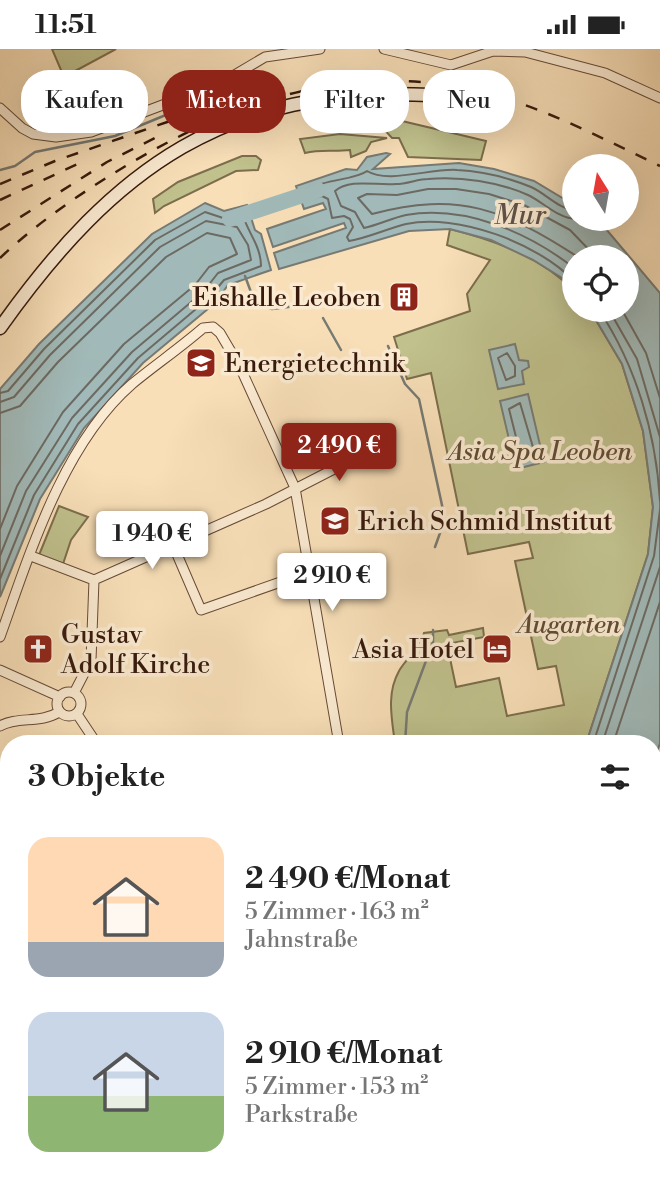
<!DOCTYPE html>
<html lang="de">
<meta charset="utf-8">
<style>
body{margin:0;font-family:"Libre Bodoni",serif;background:#f2f2f2;color:#222;height:100vh;display:flex;flex-direction:column;font-size:26px;white-space:nowrap}
*{box-sizing:border-box;margin:0}
p{font-size:23px;color:#767676}
.icon{flex:none;width:38px;height:38px;fill:none;stroke:currentColor;stroke-width:2;stroke-linecap:round;stroke-linejoin:round}
.map{position:relative;flex:1;overflow:hidden}
.sheet{position:absolute;left:0px;top:686px;width:662px;height:450px;display:flex;flex-direction:column;background:#fff;border-radius:28px 28px 0 0;box-shadow:0 7px 28px #0002}
.sheet>*{flex:none}
.hud{position:absolute;left:21px;top:21px;width:620px;height:63px;display:flex;gap:14px}
.needle{width:46px;rotate:349deg}
.controls{position:absolute;left:562px;top:105px;display:grid;gap:14px}
.controls a{display:grid;place-items:center;width:77px;height:77px;border-radius:50%;background:#fff;box-shadow:0 7px 28px #0002;font-size:35px}
.price{position:absolute;translate:-50% -60px;padding:0 16px;border-radius:7px;background:#fff;color:#222;font-size:23px;line-height:46px;filter:drop-shadow(0 2px 4px #0008)}
.price::after{content:'';position:absolute;left:50%;top:42px;width:21px;height:16px;margin-left:-10px;background:inherit;clip-path:polygon(0 0,100% 0,50% 100%)}
.price.current{background:#8f2418;color:#fff}
ul{padding:0;list-style:none}
li{display:flex;align-items:center;gap:21px;height:175px;padding:0 28px}
li span{display:grid;place-items:center;flex:none;width:196px;height:140px;border-radius:21px;color:#555}
li>.icon{margin-inline-start:auto}
span .icon{width:84px;height:84px;fill:#fffc;stroke-width:1}
li b{font-size:30px}
h2{display:flex;justify-content:space-between;align-items:center;height:84px;padding:0 28px;font-size:30px}
.chip{padding:0 24px;border-radius:28px;background:#fff;box-shadow:0 7px 28px #0002;font-size:24px;line-height:63px}
.chip.current{background:#8f2418;color:#fff}
.status{display:flex;justify-content:space-between;align-items:center;height:49px;padding:0 35px;background:#fff;direction:ltr}
.status svg{height:19px;fill:currentColor}
.map>svg:first-child{display:block}
</style>
<div class="status"><b>11:51</b><svg viewBox="0 0 49 12"><path d="M0 12V9h3v3zM5 12V6h3v6zM10 12V3h3v9zM15 12V0h3v12zM26 1h20v11H26zM47 4h2v5h-2z"/></svg></div>
<div class="map">
<svg width="660" height="1135" viewBox="0 0 660 1135">
<rect width="100%" height="100%" fill="#f8dfb8"/>
<filter id="stains"><feTurbulence type="fractalNoise" baseFrequency=".00286" numOctaves="4"/><feColorMatrix values="0 0 0 0 .2 0 0 0 0 .09 0 0 0 0 .02 0 0 0 .5 -.17"/></filter>
<radialGradient id="worn" r=".72"><stop offset=".6" stop-color="#630" stop-opacity="0"/><stop offset="1" stop-color="#630" stop-opacity=".3"/></radialGradient>
<path fill="#c0c18d" stroke="#7c6d4c" stroke-width="2" d="M 52,0 L 116,0 L 64,28 Z
M 402,72 L 486,92 L 481,111 L 408,108 L 399,89 L 392,89 L 380,76 Z
M 340,85 L 387,89 L 371,93 L 366,102 L 351,108 L 350,101 C 334,103 321,100 305,104 L 300,90 Z
M 242,107 L 256,107 L 261,111 L 258,121 L 236,122 L 164,157 L 155,164 L 153,150 L 178,133 Z
M 450,180 C 494,191 542,208 574,242 L 574,261 L 590,261 L 622,315 L 643,382 L 653,458 L 648,505 L 586,695 L 395,695 C 392,670 386,645 399,622 C 407,608 420,601 424,584 L 447,581 L 449,586 L 483,579 L 484,588 L 447,595 L 456,638 L 499,629 L 507,667 L 564,656 L 556,617 L 538,620 L 515,512 L 533,509 L 529,493 L 468,505 L 431,324 L 407,330 L 394,288 L 470,262 L 467,245 L 490,211 L 447,196 Z
M 59,457 L 88,468 L 71,491 L 63,515 L 39,506 Z"/>
<path fill="#a1bab9" stroke="#777a74" stroke-width="2" d="M 386,104 L 390,105 L 373,120 L 459,114 L 494,120 L 534,132 L 574,156 L 574,170 L 592,170 L 606,180 L 660,244 L 660,694 L 653,716 L 653,695 L 586,695 L 648,505 L 653,458 L 643,382 L 622,315 L 590,261 L 626,261 L 626,208 L 574,208 L 574,242 L 562,229 L 533,211 L 491,191 L 450,180 L 409,182 L 279,220 L 274,204 L 346,179 L 344,174 L 273,198 L 267,180 L 326,160 L 323,154 L 304,160 L 296,137 L 346,120 L 357,121 L 367,108 Z
M 205,154 L 224,162 L 247,156 L 255,181 L 261,185 L 271,221 L 228,236 L 215,254 L 143,314 L 84,379 L 40,450 L 0,548 L 0,340 L 39,295 L 152,185 Z
M 515,295 L 519,311 L 528,312 L 529,318 L 522,322 L 524,335 L 498,340 L 489,301 Z
M 528,345 L 544,413 L 516,420 L 500,352 Z
M 653,1002 L 660,1012 L 660,1124 L 653,1115 Z"/>
<g fill="none" stroke-linecap="round" stroke-linejoin="round">
<path stroke="#6c6a62" stroke-width="2" d="M 574,161 C 559,160 545,144 531,138 C 509,129 481,122 457,121 C 431,119 388,135 367,122 C 354,132 322,129 306,143 L 310,150 L 322,147 L 328,150 L 332,169 L 344,167 L 350,170 L 353,178 L 347,188 L 349,192 C 368,189 386,180 406,175 C 457,164 538,194 574,232
M 578,208 C 504,160 459,142 372,165 L 358,149 L 367,145 L 397,146 L 428,140 L 456,140 L 489,145 L 524,156 L 570,181 L 596,208
M 574,219 C 528,183 465,156 406,166 C 392,169 378,176 364,179 L 355,163 L 341,157 L 335,142 C 350,129 377,137 396,135 C 407,135 418,130 428,130 C 460,127 499,133 528,146 C 543,153 559,170 576,170
M 599,261 C 636,317 656,384 660,452
M 609,261 L 637,310 L 660,388
M 622,261 L 646,304 L 660,349
M 507,304 L 515,317 L 515,327 L 506,331 L 498,309 Z
M 0,344 L 8,342 L 44,300 L 155,191 L 205,163 L 223,169 L 243,167 C 249,185 261,198 261,217 L 224,231 L 209,249 L 138,309 L 78,375 L 34,446 L 0,530
M 0,353 L 14,348 L 50,306 L 160,198 L 206,172 L 237,178 L 248,196 L 251,211 L 218,224 L 203,243 L 132,303 L 72,369 L 26,442 L 0,507
M 520,354 L 535,405 L 524,411 L 521,408 L 509,360 Z
M 0,364 L 20,357 L 58,313 L 166,208 L 207,184 L 230,189 L 237,205 L 209,218 L 195,236 L 124,295 L 63,363 L 17,437 L 0,480
M 593,695 L 654,507 L 660,461
M 602,695 L 660,518
M 613,695 L 660,553"/>
<path stroke="#777a74" stroke-width="2.5" d="M 0,121 L 15,117 L 35,103 L 115,87 L 260,27 L 262,31
M 245,227 L 255,254 L 272,260 L 304,256
M 323,269 L 341,301
M 388,297 L 405,335 L 419,350 L 445,470 L 435,498
M 405,695 L 407,663 L 433,593 L 433,581"/>
<path stroke="#a1bab9" stroke-width="16" d="M 230,170 L 318,141"/>
<g stroke="#674a37" stroke-width="11">
<path id="minor" d="M 384,0 L 451,16 L 493,2 L 525,3 L 605,24 L 660,49
M 0,59 L 22,79 L 33,85 L 56,88 L 91,83 L 221,34 L 265,8 L 320,0
M 173,496 L 201,561 L 309,523
M 31,507 L 94,531
M 0,588 C 30,504 63,395 132,335 C 155,316 180,299 203,279 L 213,278 L 220,284 L 240,318 L 295,439 L 339,695
M 0,621 L 60,648
M57 655a12 12 0 1 1 24 0a12 12 0 1 1-24 0Z
M 74,644 L 91,611 L 94,531 L 266,455 L 369,402
M 77,665 L 97,695
M 0,677 C 18,667 40,675 59,663
M 0,834 L 9,849
M 653,845 L 660,817
M 653,862 L 660,860
M 653,958 L 660,969
M 0,1097 L 9,1092
M 46,1127 L 50,1135
M 165,1127 L 169,1135
M 338,1127 L 342,1135
M 113,1135 L 127,1127
M 387,1135 L 402,1127
M 607,1135 L 609,1127"/>
</g>
<g stroke="#37190c" stroke-width="15">
<path id="secondary" d="M 0,279 C 114,118 228,36 430,46"/>
</g>
<use href="#minor" stroke="#faead1" stroke-width="9"/>
<use href="#secondary" stroke="#faead1" stroke-width="12"/>
<path stroke="#37190c" stroke-width="2.5" stroke-dasharray="12 12" stroke-linecap="butt" d="M 0,135 L 55,112 L 173,71
M 0,151 L 82,113
M 0,181 L 107,113 L 161,86
M 0,209 C 37,174 81,144 124,118 C 234,52 349,12 478,42 C 542,57 601,89 660,117"/>
</g>
<defs>
<g id="building-square" transform="scale(1.575)"><rect x="-9" y="-9" width="18" height="18" rx="4" fill="#8f2418" stroke="#faead1"/><path d="M-4-6H4V6H1V3H-1V6H-4ZM-2.5-4.3h1.7v1.8h-1.7ZM.8-4.3h1.7v1.8H.8ZM-2.5-1h1.7V.8h-1.7ZM.8-1h1.7V.8H.8Z" fill="#fff"/></g>
<g id="university-square" transform="scale(1.575)"><rect x="-9" y="-9" width="18" height="18" rx="4" fill="#8f2418" stroke="#faead1"/><path d="M0-5L7-2L0 1L-7-2ZM-4 1L0 2.5L4 1V4Q0 6-4 4Z" fill="#fff"/></g>
<g id="church-square" transform="scale(1.575)"><rect x="-9" y="-9" width="18" height="18" rx="4" fill="#8f2418" stroke="#faead1"/><path d="M-1.2-6h2.4v3.5h3.3v2.4h-3.3V6h-2.4V-.1h-3.3v-2.4h3.3Z" fill="#fff"/></g>
<g id="hotel-square" transform="scale(1.575)"><rect x="-9" y="-9" width="18" height="18" rx="4" fill="#8f2418" stroke="#faead1"/><path d="M-6-4.5h1.5V1H6V5H4.5V3h-9V5H-6ZM-4 0a1.8 1.8 0 1 1 3.6 0ZM.5 0V-2.5h3Q6-2.5 6 0Z" fill="#fff"/></g>
</defs>
<g fill-rule="evenodd">
<use href="#building-square" x="404" y="248"/>
<use href="#university-square" x="201" y="314"/>
<use href="#university-square" x="335" y="472"/>
<use href="#church-square" x="38" y="600"/>
<use href="#hotel-square" x="497" y="600"/>
</g>
<g text-anchor="middle" stroke-width="7" stroke-linejoin="round" paint-order="stroke">
<g font-size="26" fill="#37190c" stroke="#faead1" text-anchor="start">
<text x="381" y="257" text-anchor="end">Eishalle Leoben</text>
<text x="224" y="323">Energietechnik</text>
<text x="358" y="481">Erich Schmid Institut</text>
<text x="61" y="594">Gustav<tspan x="61" dy="30">Adolf Kirche</tspan></text>
<text x="474" y="609" text-anchor="end">Asia Hotel</text>
</g>
<g font-size="26" font-style="italic" fill="#604b33" stroke="#faead1">
<text x="540" y="411">Asia Spa Leoben</text>
<text x="569" y="584">Augarten</text>
</g>
<g font-size="28" font-style="italic" fill="#5c5149" stroke="#faead1">
<text x="520" y="175">Mur</text>
</g>
</g>
<rect width="100%" height="100%" filter="url(#stains)"/>
<rect width="100%" height="100%" fill="url(#worn)"/>
</svg>
<div class="controls">
<a><svg class="needle" viewBox="-14 -14 28 28"><path d="M0-13l5 13h-10z" fill="#e53935"/><path d="M0 13l5-13h-10z" fill="#767676"/></svg></a>
<a><svg class="icon" aria-label="locate" viewBox="0 0 24 24"><circle cx="12" cy="12" r="6"/><path d="M12 2v4M12 18v4M2 12h4M18 12h4"/></svg></a>
</div>
<b class="price current" style="left:339px;top:434px">2 490 €</b>
<b class="price" style="left:152px;top:522px">1 940 €</b>
<b class="price" style="left:332px;top:564px">2 910 €</b>
<div class="hud">
<a class="chip">Kaufen</a>
<a class="chip current">Mieten</a>
<a class="chip">Filter</a>
<a class="chip">Neu</a>
</div>
<section class="sheet">
<h2>3 Objekte<svg class="icon" aria-label="filters" viewBox="0 0 24 24"><path d="M4 7h16M4 17h16"/><circle cx="9" cy="7" r="2"/><circle cx="15" cy="17" r="2"/></svg></h2>
<ul>
<li><span style="background:linear-gradient(#ffd9b3 75%,#9aa5b1 0)"><svg class="icon" aria-label="home" viewBox="0 0 24 24"><path d="M3 11l9-7 9 7M6 9v11h12V9"/></svg></span><div><b>2 490 €/Monat</b><p>5 Zimmer · 163 m²</p><p>Jahnstraße</p></div></li>
<li><span style="background:linear-gradient(#c9d6e8 60%,#8fb573 0)"><svg class="icon" aria-label="home" viewBox="0 0 24 24"><path d="M3 11l9-7 9 7M6 9v11h12V9"/></svg></span><div><b>2 910 €/Monat</b><p>5 Zimmer · 153 m²</p><p>Parkstraße</p></div></li>
</ul>
</section>
</div>
